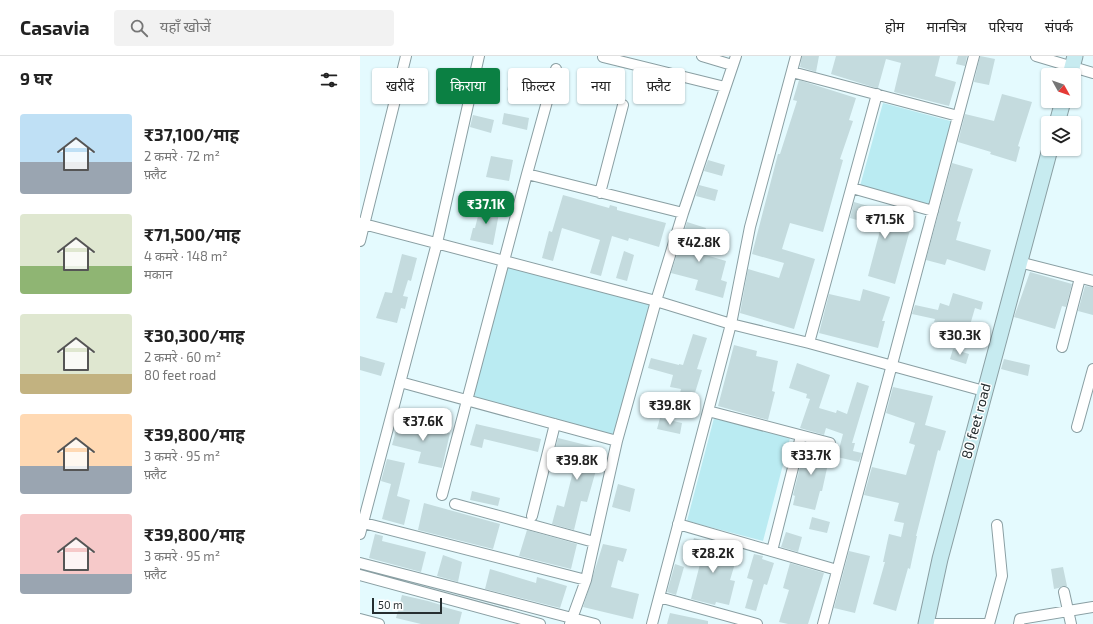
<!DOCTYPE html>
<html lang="hi">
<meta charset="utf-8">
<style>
body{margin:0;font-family:"Exo 2","Noto Sans Devanagari",sans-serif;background:#f2f2f2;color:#222;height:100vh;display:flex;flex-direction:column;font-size:15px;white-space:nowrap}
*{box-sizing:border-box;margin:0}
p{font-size:13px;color:#767676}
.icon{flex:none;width:22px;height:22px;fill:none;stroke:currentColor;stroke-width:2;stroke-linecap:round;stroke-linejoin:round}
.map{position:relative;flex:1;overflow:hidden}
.panel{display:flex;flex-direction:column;background:#fff;width:360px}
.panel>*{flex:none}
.banner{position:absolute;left:12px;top:12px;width:380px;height:36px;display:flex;gap:8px}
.needle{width:26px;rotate:130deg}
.controls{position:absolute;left:681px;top:12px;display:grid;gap:8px}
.controls a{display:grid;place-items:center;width:40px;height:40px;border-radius:4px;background:#fff;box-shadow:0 1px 3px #0004;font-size:20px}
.scale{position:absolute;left:12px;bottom:10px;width:70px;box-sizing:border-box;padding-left:4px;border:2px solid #262e30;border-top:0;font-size:11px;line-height:14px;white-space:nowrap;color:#262e30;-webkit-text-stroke:3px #fff;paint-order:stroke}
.price{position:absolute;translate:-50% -34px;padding:0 9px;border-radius:8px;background:#fff;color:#222;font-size:13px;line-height:26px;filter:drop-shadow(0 1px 2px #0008)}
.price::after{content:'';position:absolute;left:50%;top:24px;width:12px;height:9px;margin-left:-6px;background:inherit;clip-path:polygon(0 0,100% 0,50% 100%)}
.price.selected{background:#0b8043;color:#fff}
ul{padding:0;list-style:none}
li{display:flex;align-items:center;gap:12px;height:100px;padding:0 20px}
li span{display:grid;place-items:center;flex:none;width:112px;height:80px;border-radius:4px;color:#555}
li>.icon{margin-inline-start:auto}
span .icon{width:48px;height:48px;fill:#fffc;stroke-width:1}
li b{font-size:17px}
h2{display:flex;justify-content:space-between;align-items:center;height:48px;padding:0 20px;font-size:17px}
.chip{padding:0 14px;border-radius:4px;background:#fff;box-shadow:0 1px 3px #0004;font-size:14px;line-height:36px}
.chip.selected{background:#0b8043;color:#fff}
header{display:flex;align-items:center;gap:24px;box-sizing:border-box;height:56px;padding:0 20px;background:#fff;border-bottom:1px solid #e0e0e0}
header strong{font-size:19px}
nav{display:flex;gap:22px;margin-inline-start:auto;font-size:14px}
.search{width:280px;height:36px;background:#f2f2f2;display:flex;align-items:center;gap:10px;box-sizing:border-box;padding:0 14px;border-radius:4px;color:#767676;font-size:15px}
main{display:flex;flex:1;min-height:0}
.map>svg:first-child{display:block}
</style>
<header>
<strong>Casavia</strong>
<div class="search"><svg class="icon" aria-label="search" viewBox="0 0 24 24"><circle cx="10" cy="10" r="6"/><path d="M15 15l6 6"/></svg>यहाँ खोजें</div>
<nav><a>होम</a><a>मानचित्र</a><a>परिचय</a><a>संपर्क</a></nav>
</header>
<main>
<section class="panel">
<h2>9 घर<svg class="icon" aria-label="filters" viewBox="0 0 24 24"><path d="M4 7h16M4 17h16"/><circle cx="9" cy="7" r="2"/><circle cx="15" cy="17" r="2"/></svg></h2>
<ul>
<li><span style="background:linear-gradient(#bfe0f5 60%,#9aa5b1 0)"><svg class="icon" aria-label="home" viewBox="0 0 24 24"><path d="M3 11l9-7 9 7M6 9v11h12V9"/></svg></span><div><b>₹37,100/माह</b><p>2 कमरे · 72 m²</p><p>फ़्लैट</p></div></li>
<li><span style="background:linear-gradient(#dfe7d0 65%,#8fb573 0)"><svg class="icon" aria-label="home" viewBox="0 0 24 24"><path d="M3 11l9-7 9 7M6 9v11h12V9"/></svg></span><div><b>₹71,500/माह</b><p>4 कमरे · 148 m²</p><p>मकान</p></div></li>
<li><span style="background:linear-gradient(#dfe7d0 75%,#c2b280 0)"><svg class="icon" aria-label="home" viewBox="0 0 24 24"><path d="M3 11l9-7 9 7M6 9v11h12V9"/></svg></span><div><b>₹30,300/माह</b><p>2 कमरे · 60 m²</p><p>80 feet road</p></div></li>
<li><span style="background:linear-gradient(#ffd9b3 65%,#9aa5b1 0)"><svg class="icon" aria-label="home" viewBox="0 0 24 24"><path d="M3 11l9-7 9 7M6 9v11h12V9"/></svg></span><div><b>₹39,800/माह</b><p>3 कमरे · 95 m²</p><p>फ़्लैट</p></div></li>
<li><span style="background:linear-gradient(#f6c9c9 75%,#9aa5b1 0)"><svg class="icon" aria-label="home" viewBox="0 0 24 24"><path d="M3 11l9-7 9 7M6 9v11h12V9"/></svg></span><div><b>₹39,800/माह</b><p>3 कमरे · 95 m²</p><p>फ़्लैट</p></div></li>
</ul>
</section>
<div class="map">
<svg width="733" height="568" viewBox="0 0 733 568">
<rect width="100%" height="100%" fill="#e4fafe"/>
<path fill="#baebf2" d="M 523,47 L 594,66 L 571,149 L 500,130 Z
M 144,205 L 296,245 L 257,385 L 107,344 Z
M 354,362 L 430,382 L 403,485 L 327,465 Z"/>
<path fill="#c4dbde" d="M 442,0 L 459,0 L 456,16 L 440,11 Z
M 476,0 L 580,0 L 575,20 L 596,26 L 589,50 L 534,36 L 541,7 L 526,3 L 518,32 L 516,32 L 471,18 Z
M 598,0 L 607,0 L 605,10 L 596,8 Z
M 620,0 L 635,3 L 629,29 L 614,26 Z
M 150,22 L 173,28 L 170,40 L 147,34 Z
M 439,24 L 496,42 L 489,64 L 493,65 L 480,103 L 483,104 L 463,176 L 430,167 L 425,183 L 422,193 L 455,203 L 434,273 L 380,257 L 388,213 L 419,222 L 424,207 L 392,198 L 418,98 L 420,98 L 437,45 L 433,44 Z
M 642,38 L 672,46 L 658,90 L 660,91 L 656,106 L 630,98 L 631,96 L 598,86 L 605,58 L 634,65 Z
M 144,57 L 169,62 L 167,74 L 142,68 Z
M 113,59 L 134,64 L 131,77 L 110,71 Z
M 131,100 L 153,104 L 149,125 L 126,121 Z
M 348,104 L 365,109 L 362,120 L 344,115 Z
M 592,107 L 613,113 L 597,165 L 601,166 L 596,184 L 631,194 L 625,215 L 587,203 L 585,209 L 566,204 Z
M 339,129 L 358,134 L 355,145 L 336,140 Z
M 203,139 L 249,152 L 250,149 L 257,151 L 257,154 L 306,167 L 299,191 L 269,182 L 268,185 L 252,180 L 241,220 L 230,217 L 240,184 L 202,172 L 193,205 L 182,202 L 189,175 L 192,176 Z
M 494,146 L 553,163 L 535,228 L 508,220 L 521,171 L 490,162 Z
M 121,148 L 140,152 L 133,189 L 110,184 L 113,172 L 115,172 Z
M 327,166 L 346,172 L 339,197 L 366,205 L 361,224 L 367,226 L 363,242 L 335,234 L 338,224 L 311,217 Z
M 264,195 L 274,199 L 267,225 L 256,222 Z
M 42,198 L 57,202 L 51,225 L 48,224 L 43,240 L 48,241 L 45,253 L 41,252 L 37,267 L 16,262 L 25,236 L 32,237 Z
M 670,216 L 712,228 L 706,251 L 702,250 L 695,273 L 654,261 Z
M 725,230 L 733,231 L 733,259 L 718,255 Z
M 503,233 L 530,241 L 522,265 L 525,265 L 518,292 L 459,277 L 469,238 L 500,245 Z
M 593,237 L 623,246 L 621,254 L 615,252 L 608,276 L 574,266 L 575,263 L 552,258 L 555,249 L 578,254 L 580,247 L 589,250 Z
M 333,278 L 347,282 L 337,313 L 342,314 L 334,340 L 320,337 L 321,333 L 310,331 L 313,319 L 288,312 L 291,302 L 319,309 L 319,308 L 323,309 Z
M 374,289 L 397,295 L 396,300 L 418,305 L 412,335 L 415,336 L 408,364 L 358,350 Z
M 593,293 L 609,298 L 606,308 L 590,303 Z
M 0,300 L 25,307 L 21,320 L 0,314 Z
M 644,303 L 670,309 L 668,320 L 641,313 Z
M 437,307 L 470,319 L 459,352 L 476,357 L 477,354 L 487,358 L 497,326 L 509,330 L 492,387 L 495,387 L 493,395 L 502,397 L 499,406 L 477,401 L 483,378 L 466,372 L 464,379 L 440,372 L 450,343 L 446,342 L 447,338 L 429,332 Z
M 533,331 L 573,340 L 565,369 L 586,375 L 580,395 L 578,394 L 556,480 L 557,480 L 550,513 L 548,512 L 536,555 L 513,548 L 525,506 L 523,506 L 529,478 L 541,481 L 544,467 L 534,465 L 539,447 L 504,439 L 512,411 L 546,419 L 555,389 L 549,387 L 555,367 L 526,357 Z
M 300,362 L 322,367 L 320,378 L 297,373 Z
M 39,364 L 90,377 L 82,412 L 58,407 L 61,396 L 32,389 Z
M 116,368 L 181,383 L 178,396 L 124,383 L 122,392 L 110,389 Z
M 198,382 L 242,393 L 227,446 L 221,445 L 214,474 L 192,468 L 197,449 L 204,451 L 217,400 L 195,394 Z
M 446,387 L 471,394 L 462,435 L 460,435 L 455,454 L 433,449 L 435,440 L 433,439 Z
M 27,403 L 45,407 L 37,440 L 50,444 L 44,469 L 22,463 L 31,428 L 21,425 Z
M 258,428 L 275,433 L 270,456 L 252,451 Z
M 112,435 L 140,442 L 138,450 L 110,444 Z
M 64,447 L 140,468 L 133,493 L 58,474 Z
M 452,461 L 470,466 L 467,477 L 449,473 Z
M 167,474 L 217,488 L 211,513 L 159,500 Z
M 426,476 L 442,481 L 438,496 L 421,491 Z
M 15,478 L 23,480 L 22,485 L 66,496 L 61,516 L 9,502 Z
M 334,482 L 345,485 L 342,495 L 358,499 L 360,490 L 379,494 L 370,524 L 375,525 L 369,549 L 356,546 L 355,549 L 331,543 L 340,508 L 327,505 Z
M 243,488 L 267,493 L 263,506 L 258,504 L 251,531 L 279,538 L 273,563 L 223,551 Z
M 489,495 L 510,500 L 495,557 L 474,552 Z
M 394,498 L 403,500 L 402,503 L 414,507 L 407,529 L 404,528 L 396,555 L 385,552 L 393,524 L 387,522 Z
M 83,499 L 102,506 L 98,526 L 77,520 Z
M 430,507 L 464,517 L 448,568 L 428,568 L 419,566 L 429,534 L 423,532 Z
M 315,508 L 324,511 L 316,539 L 307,536 Z
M 703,511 L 707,530 L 694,533 L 691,513 Z
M 130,513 L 176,527 L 177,521 L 207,530 L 200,552 L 125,533 Z
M 42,539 L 68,545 L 81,549 L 80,550 L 102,556 L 99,568 L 61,568 L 36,562 Z
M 310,557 L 348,565 L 348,568 L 307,568 Z"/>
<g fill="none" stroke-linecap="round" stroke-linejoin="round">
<g stroke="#8a9fa3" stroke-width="12">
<path id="street" d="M 342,0 L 372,9
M 676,0 L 733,17
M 243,1 L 365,31
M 432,16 L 598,60
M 167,118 L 323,157
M 492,132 L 573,155
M 240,137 L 263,49
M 0,167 L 296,245 L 371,268 L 449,287 L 624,335
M 0,185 L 46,0
M 659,206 L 733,225
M 449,287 L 517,38
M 702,291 L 720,222
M 40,326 L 257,385
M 348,355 L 470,387
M 717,371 L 733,313
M 82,439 L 167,118 L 196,13
M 95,448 L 234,486
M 172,460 L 195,368
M 0,466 L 226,524
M 318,468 L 477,514
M 0,478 L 77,187 L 119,0
M 412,495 L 441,380
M 0,507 L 235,568
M 0,519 L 180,568
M 704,536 L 711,568
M 299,541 L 397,568
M 0,563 L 19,568
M 210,568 L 226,524 L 257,385 L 296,245 L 323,157 L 376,0
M 292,568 L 371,268 L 390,171 L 436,0
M 463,568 L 614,0
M 566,568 L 629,568 L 642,520 L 637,469
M 659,568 L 660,563 L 733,551"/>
</g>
<g stroke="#8a9fa3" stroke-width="17">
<path id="secondary" d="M 710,19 L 715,0
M 697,67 L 703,45
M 566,568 L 580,503 L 690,93"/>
</g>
<use href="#street" stroke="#fff" stroke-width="10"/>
<use href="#secondary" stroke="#c7ebf0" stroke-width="15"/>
</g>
<g text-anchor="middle" stroke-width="3" stroke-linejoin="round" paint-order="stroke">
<g font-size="14" fill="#262e30" stroke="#fff">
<text transform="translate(616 365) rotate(-75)" y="5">80 feet road</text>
</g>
</g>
</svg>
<div class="controls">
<a><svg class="needle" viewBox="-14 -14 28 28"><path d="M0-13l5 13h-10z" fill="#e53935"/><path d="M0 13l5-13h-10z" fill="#767676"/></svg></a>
<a><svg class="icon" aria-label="layers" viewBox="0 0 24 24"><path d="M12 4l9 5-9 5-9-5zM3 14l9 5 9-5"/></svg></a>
</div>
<div class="scale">50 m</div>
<b class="price selected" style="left:126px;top:169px">₹37.1K</b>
<b class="price" style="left:525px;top:184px">₹71.5K</b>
<b class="price" style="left:339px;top:207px">₹42.8K</b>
<b class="price" style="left:600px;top:300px">₹30.3K</b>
<b class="price" style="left:310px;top:370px">₹39.8K</b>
<b class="price" style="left:63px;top:386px">₹37.6K</b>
<b class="price" style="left:451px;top:420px">₹33.7K</b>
<b class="price" style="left:217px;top:425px">₹39.8K</b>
<b class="price" style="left:353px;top:518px">₹28.2K</b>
<div class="banner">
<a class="chip">खरीदें</a>
<a class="chip selected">किराया</a>
<a class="chip">फ़िल्टर</a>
<a class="chip">नया</a>
<a class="chip">फ़्लैट</a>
</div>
</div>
</main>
